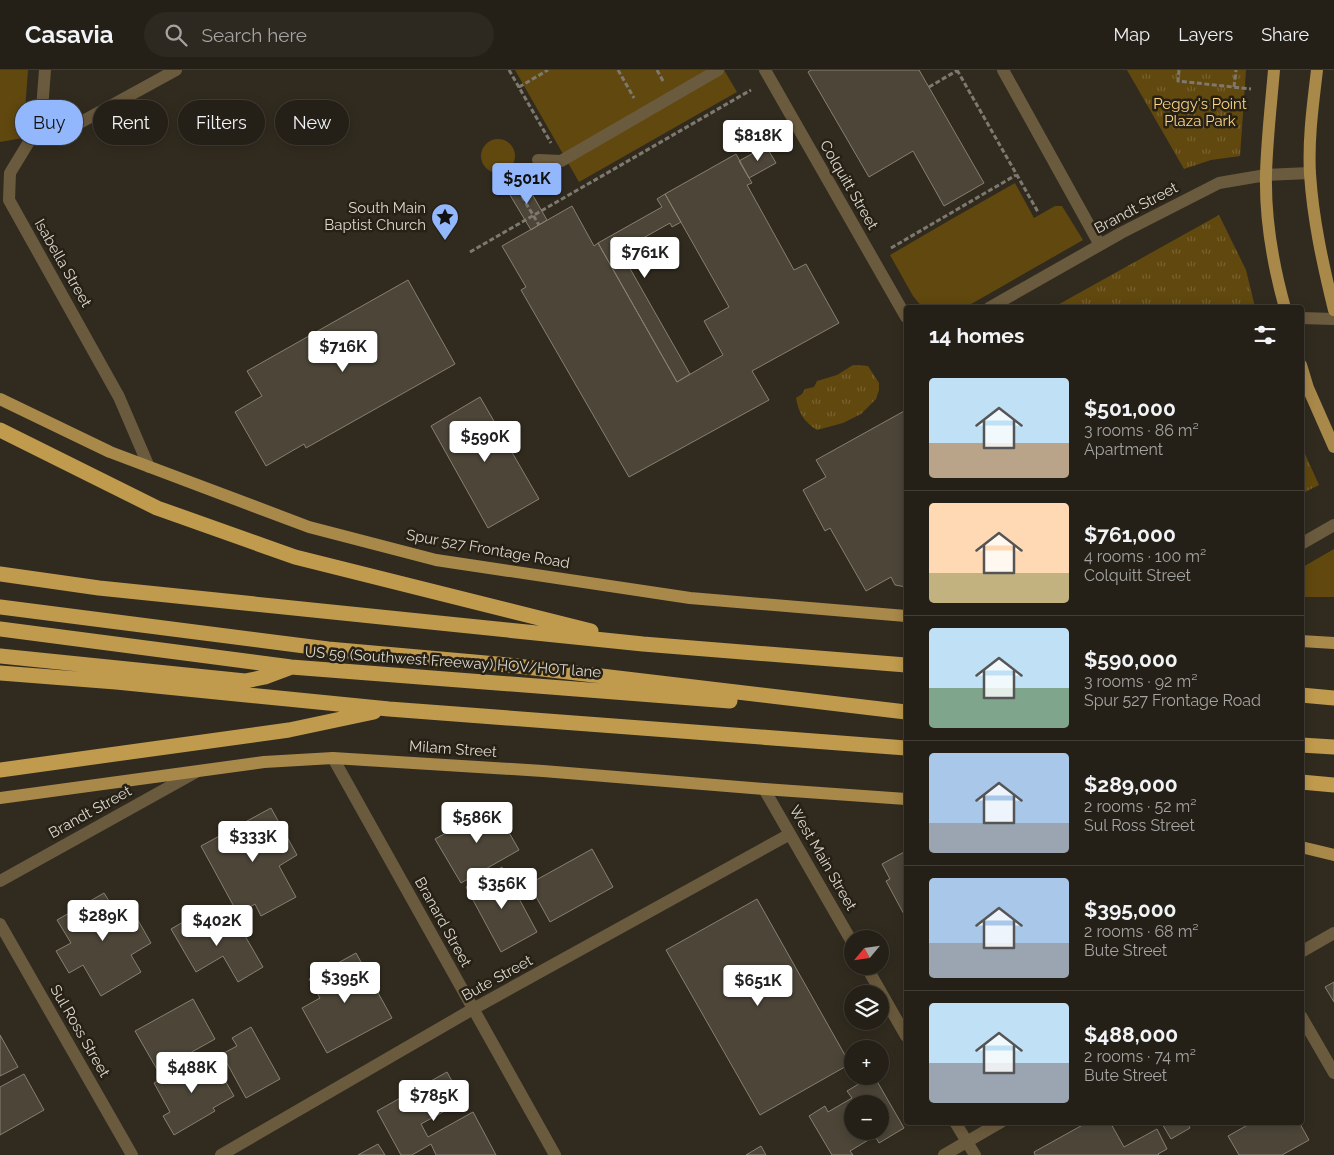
<!DOCTYPE html>
<meta charset="utf-8">
<style>
body{margin:0;font-family:Raleway,sans-serif;background:#2d2820;color:#f1f3f6;height:100vh;display:flex;flex-direction:column;font-size:19px;white-space:nowrap}
*{box-sizing:border-box;margin:0}
p{font-size:16px;color:#a3a3a1}
.icon{flex:none;width:28px;height:28px;fill:none;stroke:currentColor;stroke-width:2;stroke-linecap:round;stroke-linejoin:round}
.map{position:relative;flex:1;overflow:hidden}
.side{position:absolute;left:904px;top:235px;width:400px;height:820px;display:flex;flex-direction:column;background:#252017;border-radius:5px;box-shadow:0 2px 12px #0003,0 0 0 1px #423e36}
.side>*{flex:none}
.banner{position:absolute;left:15px;top:30px;width:475px;height:45px;display:flex;gap:10px}
.needle{width:32px;rotate:241deg}
.controls{position:absolute;left:844px;top:860px;display:grid;gap:10px}
.controls a{display:grid;place-items:center;width:45px;height:45px;border-radius:50%;background:#252017;box-shadow:0 2px 12px #0003,0 0 0 1px #423e36;font-size:25px}
.price{position:absolute;translate:-50% -42px;padding:0 11px;border-radius:5px;background:#fff;color:#222;font-size:16px;line-height:32px;filter:drop-shadow(0 1px 2px #0008)}
.price::after{content:'';position:absolute;left:50%;top:30px;width:15px;height:11px;margin-left:-8px;background:inherit;clip-path:polygon(0 0,100% 0,50% 100%)}
.price.active{background:#93b7fd;color:#111}
ul{padding:0;list-style:none}
li{display:flex;align-items:center;gap:15px;height:125px;padding:0 25px}
li+li{border-top:1px solid #423e36}
li span{display:grid;place-items:center;flex:none;width:140px;height:100px;border-radius:5px;color:#555}
li>.icon{margin-inline-start:auto}
span .icon{width:60px;height:60px;fill:#fffc;stroke-width:1}
li b{font-size:21px}
h2{display:flex;justify-content:space-between;align-items:center;height:60px;padding:0 25px;font-size:21px}
.pill{padding:0 18px;border-radius:22px;background:#252017;box-shadow:0 2px 12px #0003,0 0 0 1px #423e36;font-size:18px;line-height:45px}
.pill.active{background:#93b7fd;color:#111}
header{display:flex;align-items:center;gap:30px;box-sizing:border-box;height:70px;padding:0 25px;background:#252017;border-bottom:1px solid #423e36}
header strong{font-size:24px}
nav{display:flex;gap:28px;margin-inline-start:auto;font-size:18px}
.search{width:350px;height:45px;background:#2d2820;display:flex;align-items:center;gap:12px;box-sizing:border-box;padding:0 18px;border-radius:28px;color:#a3a3a1;font-size:19px}
.map>svg:first-child{display:block}
</style>
<header>
<strong>Casavia</strong>
<div class="search"><svg class="icon" aria-label="search" viewBox="0 0 24 24"><circle cx="10" cy="10" r="6"/><path d="M15 15l6 6"/></svg>Search here</div>
<nav><a>Map</a><a>Layers</a><a>Share</a></nav>
</header>
<div class="map">
<svg width="1334" height="1085" viewBox="0 0 1334 1085">
<defs>
<pattern id="park-tufts" width="24" height="20" patternUnits="userSpaceOnUse" patternTransform="scale(1.25)"><rect width="24" height="20" fill="#61480e"/><path d="M3 7l-1-3M5 7V3M7 7l1-3M15 17l-1-3M17 17v-4M19 17l1-3" fill="none" stroke="#776230"/></pattern>
</defs>
<rect width="100%" height="100%" fill="#312b1f"/>
<path fill="#61480e" d="M 0,0 L 28,0 L 23,68 L 0,72 Z
M 515,0 L 724,0 L 737,22 L 579,112 Z
M481 86a17 17 0 1 1 34 0a17 17 0 1 1-34 0Z
M 1015,113 L 1034,148 L 1055,136 L 1062,136 L 1083,170 L 966,237 L 922,237 L 913,226 L 890,185 L 950,150 L 983,205 L 950,150 Z
M 1334,479 L 1334,527 L 1301,527 L 1301,498 Z"/>
<path fill="url(#park-tufts)" d="M 1127,0 L 1246,0 L 1240,86 L 1211,90 L 1184,99 Z
M 1219,145 L 1246,200 L 1255,237 L 1054,237 Z
M 853,295 L 868,296 L 879,313 L 879,320 L 876,329 L 861,344 L 843,353 L 817,360 C 803,351 799,343 796,328 L 802,324 L 805,319 L 814,317 L 817,311 L 837,305 Z
M 1301,375 L 1319,415 L 1301,424 Z"/>
<path fill="#4c4538" stroke="#878071" fill-rule="evenodd" d="M 811,0 L 919,0 L 984,113 L 944,136 L 913,81 L 869,107 L 808,2 Z
M 766,76 L 776,93 L 749,108 L 739,91 Z
M 736,84 L 752,113 L 747,115 L 794,200 L 806,194 L 839,253 L 752,301 L 769,330 L 629,407 L 521,220 L 526,217 L 502,176 L 572,136 L 594,176 L 598,173 L 677,312 L 723,285 L 704,251 L 729,237 L 665,124 Z
M 524,110 L 547,150 L 531,160 L 507,120 Z
M 665,124 L 681,152 L 672,157 L 670,153 L 620,181 L 690,304 L 677,312 L 598,173 L 662,137 L 657,129 Z
M 408,210 L 455,294 L 306,378 L 304,374 L 266,396 L 235,342 L 262,326 L 247,301 Z
M 480,327 L 539,429 L 488,458 L 431,356 Z
M 906,340 L 906,517 L 895,515 L 891,507 L 866,521 L 830,458 L 825,461 L 803,420 L 826,407 L 816,390 Z
M 494,736 L 519,780 L 461,813 L 435,769 Z
M 271,738 L 297,785 L 279,796 L 296,827 L 261,846 L 255,834 L 238,844 L 201,776 Z
M 592,779 L 613,817 L 550,852 L 529,814 Z
M 906,781 L 906,848 L 886,811 L 890,809 L 882,794 Z
M 502,797 L 537,862 L 501,882 L 466,817 Z
M 104,823 L 114,839 L 127,831 L 151,873 L 131,885 L 141,902 L 101,926 L 83,895 L 69,903 L 56,881 L 71,873 L 57,850 Z
M 757,829 L 850,994 L 760,1045 L 666,880 Z
M 197,844 L 211,867 L 237,852 L 263,897 L 238,912 L 223,886 L 196,902 L 171,859 Z
M 356,883 L 392,948 L 327,983 L 302,938 L 320,928 L 309,909 Z
M 1334,912 L 1334,932 L 1325,917 Z
M 193,929 L 215,969 L 158,1001 L 135,961 Z
M 251,957 L 280,1009 L 246,1028 L 222,984 L 237,976 L 232,968 Z
M 0,965 L 18,997 L 0,1006 Z
M 196,989 L 202,1001 L 215,993 L 234,1026 L 213,1038 L 215,1041 L 174,1065 L 163,1046 L 170,1042 L 154,1013 Z
M 447,1002 L 463,1031 L 421,1054 L 428,1067 L 473,1042 L 496,1085 L 436,1085 L 431,1074 L 412,1085 L 401,1085 L 377,1041 Z
M 24,1004 L 44,1040 L 0,1065 L 0,1017 Z
M 872,1006 L 874,1006 L 904,1058 L 879,1073 L 875,1066 L 850,1081 L 853,1085 L 832,1085 L 809,1046 L 825,1036 L 828,1042 L 852,1028 L 847,1021 ZM 852,1034 L 880,1034 L 880,1061 L 852,1061 Z
M 1088,1052 L 1110,1052 L 1124,1077 L 1157,1059 L 1167,1079 L 1158,1084 L 1159,1085 L 1035,1085 L 1034,1082 Z
M 1161,1052 L 1187,1052 L 1190,1058 L 1171,1069 Z
M 1253,1052 L 1299,1052 L 1309,1070 L 1282,1085 L 1239,1085 L 1228,1066 Z
M 378,1074 L 385,1085 L 358,1085 Z
M 761,1076 L 766,1085 L 746,1085 Z"/>
<g fill="none" stroke-linecap="round" stroke-linejoin="round">
<path stroke="#7e796f" stroke-width="3" stroke-dasharray="5 2.5" stroke-linecap="butt" d="M 509,0 L 551,73
M 618,0 L 634,28
M 657,0 L 663,11
M 957,0 L 1038,142
M 1179,0 L 1178,11 L 1251,19
M 519,17 L 548,0
M 929,17 L 958,0
M 1234,17 L 1236,0
M 518,120 L 539,155
M 891,178 L 1016,105
M 470,182 L 751,20"/>
<path stroke="#6b5b3e" stroke-width="12" d="M 45,0 L 41,52 L 10,103 L 9,130 L 119,327 L 149,397
M 765,0 L 906,247
M 1003,0 L 1100,175
M 41,52 L 63,62 L 176,0
M 538,90 L 561,91 L 718,0
M 989,238 L 1121,163 L 1219,113 L 1266,105 L 1310,103
M 1301,248 L 1334,249
M 1301,474 L 1334,455
M 333,688 L 555,1085
M 764,719 L 852,872
M 0,811 L 196,702
M 0,854 L 132,1085
M 1301,882 L 1334,863
M 866,896 L 906,966
M 1301,946 L 1334,1003
M 955,1052 L 975,1085
M 221,1085 L 473,939 L 790,764
M 944,1085 L 1001,1052"/>
<path stroke="#a9894a" stroke-width="12" d="M 1274,0 C 1271,35 1267,69 1266,104 C 1265,148 1273,195 1285,238
M 1317,0 C 1313,34 1308,69 1310,104 C 1313,150 1323,195 1334,240
M 1301,295 L 1308,318 L 1334,377
M 0,329 L 110,382 L 309,457 L 436,490 L 690,528 L 906,546
M 1301,571 L 1334,573
M 0,728 L 264,692 L 333,688 L 543,701 L 764,719 L 906,729
M 1301,777 L 1334,785"/>
<path stroke="#c19b4d" stroke-width="15" d="M 0,360 L 157,438 L 295,487 L 591,561
M 0,504 L 99,518 L 643,574 L 906,595
M 0,537 L 328,579 L 508,595 L 906,642
M 0,559 L 291,597 L 730,631
M 0,586 L 245,611 L 265,607 L 289,598
M 0,603 L 116,612 L 389,639 L 906,678
M 1301,625 L 1334,628
M 1301,675 L 1334,677
M 0,700 L 289,660 L 374,642
M 1301,712 L 1334,715"/>
</g>
<defs>
<g id="sight-pin" transform="scale(1.4375)"><path d="M0 17L-7.5 6A9.5 9.5 0 1 1 7.5 6Z" fill="#93b7fd" stroke="#272115"/><path d="M0-6L1.8-2.2L6-1.7L2.9 1.2L3.7 5.4L0 3.3L-3.7 5.4L-2.9 1.2L-6-1.7L-1.8-2.2Z" fill="#111"/></g>
</defs>
<g fill-rule="evenodd">
<use href="#sight-pin" x="445" y="147"/>
</g>
<g text-anchor="middle" stroke-width="5" stroke-linejoin="round" paint-order="stroke">
<g font-size="15" fill="#fdd483" stroke="#272115">
<text x="1200" y="39">Peggy's Point<tspan x="1200" dy="17">Plaza Park</tspan></text>
</g>
<g font-size="15" fill="#dbd7cf" stroke="#272115">
<text transform="translate(849 115) rotate(60)" y="5">Colquitt Street</text>
<text transform="translate(1136 138) rotate(-28)" y="5">Brandt Street</text>
<text transform="translate(63 193) rotate(60)" y="5">Isabella Street</text>
<text transform="translate(488 479) rotate(10)" y="5">Spur 527 Frontage Road</text>
<text transform="translate(453 592) rotate(4)" y="5">US 59 (Southwest Freeway) HOV/HOT lane</text>
<text transform="translate(453 679) rotate(4)" y="5">Milam Street</text>
<text transform="translate(90 742) rotate(-29)" y="5">Brandt Street</text>
<text transform="translate(823 788) rotate(60)" y="5">West Main Street</text>
<text transform="translate(443 852) rotate(61)" y="5">Branard Street</text>
<text transform="translate(497 908) rotate(-29)" y="5">Bute Street</text>
<text transform="translate(80 961) rotate(60)" y="5">Sul Ross Street</text>
</g>
<g font-size="15" fill="#dbd7cf" stroke="#272115" text-anchor="end">
<text x="426" y="143">South Main<tspan x="426" dy="17">Baptist Church</tspan></text>
</g>
</g>
</svg>
<div class="controls">
<a><svg class="needle" viewBox="-14 -14 28 28"><path d="M0-13l5 13h-10z" fill="#e53935"/><path d="M0 13l5-13h-10z" fill="#a3a3a1"/></svg></a>
<a><svg class="icon" aria-label="layers" viewBox="0 0 24 24"><path d="M12 4l9 5-9 5-9-5zM3 14l9 5 9-5"/></svg></a>
<a>+</a>
<a>−</a>
</div>
<b class="price" style="left:758px;top:92px">$818K</b>
<b class="price active" style="left:527px;top:135px">$501K</b>
<b class="price" style="left:645px;top:209px">$761K</b>
<b class="price" style="left:343px;top:303px">$716K</b>
<b class="price" style="left:485px;top:393px">$590K</b>
<b class="price" style="left:477px;top:774px">$586K</b>
<b class="price" style="left:253px;top:793px">$333K</b>
<b class="price" style="left:502px;top:840px">$356K</b>
<b class="price" style="left:103px;top:872px">$289K</b>
<b class="price" style="left:217px;top:877px">$402K</b>
<b class="price" style="left:345px;top:934px">$395K</b>
<b class="price" style="left:758px;top:937px">$651K</b>
<b class="price" style="left:192px;top:1024px">$488K</b>
<b class="price" style="left:434px;top:1052px">$785K</b>
<div class="banner">
<a class="pill active">Buy</a>
<a class="pill">Rent</a>
<a class="pill">Filters</a>
<a class="pill">New</a>
</div>
<section class="side">
<h2>14 homes<svg class="icon" aria-label="filters" viewBox="0 0 24 24"><path d="M4 7h16M4 17h16"/><circle cx="9" cy="7" r="2"/><circle cx="15" cy="17" r="2"/></svg></h2>
<ul>
<li><span style="background:linear-gradient(#bfe0f5 65%,#b9a48a 0)"><svg class="icon" aria-label="home" viewBox="0 0 24 24"><path d="M3 11l9-7 9 7M6 9v11h12V9"/></svg></span><div><b>$501,000</b><p>3 rooms · 86 m²</p><p>Apartment</p></div></li>
<li><span style="background:linear-gradient(#ffd9b3 70%,#c2b280 0)"><svg class="icon" aria-label="home" viewBox="0 0 24 24"><path d="M3 11l9-7 9 7M6 9v11h12V9"/></svg></span><div><b>$761,000</b><p>4 rooms · 100 m²</p><p>Colquitt Street</p></div></li>
<li><span style="background:linear-gradient(#bfe0f5 60%,#7fa58c 0)"><svg class="icon" aria-label="home" viewBox="0 0 24 24"><path d="M3 11l9-7 9 7M6 9v11h12V9"/></svg></span><div><b>$590,000</b><p>3 rooms · 92 m²</p><p>Spur 527 Frontage Road</p></div></li>
<li><span style="background:linear-gradient(#a9c7e8 70%,#9aa5b1 0)"><svg class="icon" aria-label="home" viewBox="0 0 24 24"><path d="M3 11l9-7 9 7M6 9v11h12V9"/></svg></span><div><b>$289,000</b><p>2 rooms · 52 m²</p><p>Sul Ross Street</p></div></li>
<li><span style="background:linear-gradient(#a9c7e8 65%,#9aa5b1 0)"><svg class="icon" aria-label="home" viewBox="0 0 24 24"><path d="M3 11l9-7 9 7M6 9v11h12V9"/></svg></span><div><b>$395,000</b><p>2 rooms · 68 m²</p><p>Bute Street</p></div></li>
<li><span style="background:linear-gradient(#bfe0f5 60%,#9aa5b1 0)"><svg class="icon" aria-label="home" viewBox="0 0 24 24"><path d="M3 11l9-7 9 7M6 9v11h12V9"/></svg></span><div><b>$488,000</b><p>2 rooms · 74 m²</p><p>Bute Street</p></div></li>
</ul>
</section>
</div>
